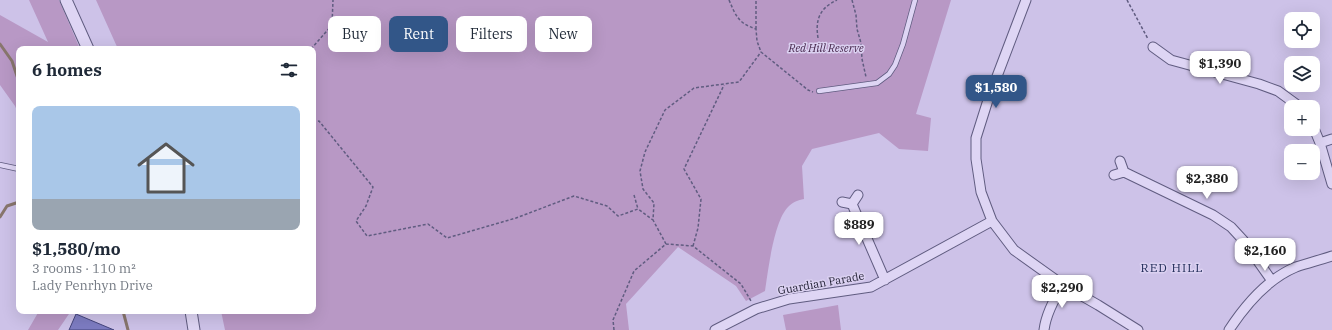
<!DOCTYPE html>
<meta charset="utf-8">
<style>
body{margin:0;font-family:"IBM Plex Serif",serif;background:#f6f6f7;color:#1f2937;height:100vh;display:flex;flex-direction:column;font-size:15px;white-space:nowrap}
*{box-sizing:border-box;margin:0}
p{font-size:13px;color:#747a83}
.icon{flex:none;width:22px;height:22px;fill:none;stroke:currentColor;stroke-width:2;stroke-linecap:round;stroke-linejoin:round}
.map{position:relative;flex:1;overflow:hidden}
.panel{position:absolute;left:16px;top:46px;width:300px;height:268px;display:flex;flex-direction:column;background:#fff;border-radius:8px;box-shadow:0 4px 16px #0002}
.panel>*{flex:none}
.banner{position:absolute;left:328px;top:16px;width:380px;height:36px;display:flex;gap:8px}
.buttons{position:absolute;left:1284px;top:12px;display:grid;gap:8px}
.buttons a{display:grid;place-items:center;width:36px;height:36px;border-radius:8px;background:#fff;box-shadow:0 4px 16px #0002;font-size:20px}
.price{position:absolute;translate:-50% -34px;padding:0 9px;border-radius:8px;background:#fff;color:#222;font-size:13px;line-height:26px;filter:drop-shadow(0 1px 2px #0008)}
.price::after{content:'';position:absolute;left:50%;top:24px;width:12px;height:9px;margin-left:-6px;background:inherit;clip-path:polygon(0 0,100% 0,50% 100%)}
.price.current{background:#325688;color:#fff}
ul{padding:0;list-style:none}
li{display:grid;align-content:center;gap:8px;height:212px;padding:0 16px}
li+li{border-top:1px solid #e0e1e3}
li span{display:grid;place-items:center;height:124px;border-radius:8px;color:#555}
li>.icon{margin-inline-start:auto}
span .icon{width:72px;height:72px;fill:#fffc;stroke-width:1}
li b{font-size:17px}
h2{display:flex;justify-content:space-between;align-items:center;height:48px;padding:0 16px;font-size:17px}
.chip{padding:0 14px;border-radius:8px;background:#fff;box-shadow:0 4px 16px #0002;font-size:14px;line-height:36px}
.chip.current{background:#325688;color:#fff}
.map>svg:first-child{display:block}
</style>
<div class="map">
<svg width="1332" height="330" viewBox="0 0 1332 330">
<rect width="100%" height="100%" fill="#cdc2e8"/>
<path fill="#b898c5" d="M 29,0 L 59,0 L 80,49 L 19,49 L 19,115 L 15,106 L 0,85 L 0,15 L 48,42 Z
M 96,0 L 951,0 L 916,114 L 931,118 L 928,151 L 899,149 L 879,133 L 812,149 L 802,166 L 804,199 C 798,200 793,202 788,207 C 774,221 768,271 765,291 L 746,301 L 736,286 L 678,247 L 626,304 L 629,330 L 225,330 L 221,311 L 313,311 L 313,49 L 118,49 Z
M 838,305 L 841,330 L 786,330 L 783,315 Z
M 39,311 L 71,311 L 58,330 L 28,330 Z"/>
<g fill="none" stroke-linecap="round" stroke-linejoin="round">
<path stroke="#88766d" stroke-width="3" d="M 0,44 L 12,61 L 19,82
M 0,217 L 7,206 L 19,202
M 123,311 L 128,330"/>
</g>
<path fill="#7d7cc2" stroke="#44457c" d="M 76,314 L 114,330 L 69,330 Z"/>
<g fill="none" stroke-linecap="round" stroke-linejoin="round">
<g stroke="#605c80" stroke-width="6">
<path id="service" d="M 819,91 L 877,83 L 889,74 L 895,65 L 903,44 L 915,0
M 0,165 L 19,169"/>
</g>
<g stroke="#605c80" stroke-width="11">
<path id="minor" d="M 1026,0 L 988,100 L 976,138 L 976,159 L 981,192 L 992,221 L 1014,250 L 1063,285 L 1098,305 L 1138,330
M 1153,47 L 1171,60 L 1259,84 L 1278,91 L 1300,107
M 1313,126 L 1320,143 L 1332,184
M 1320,143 L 1332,139
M 1120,161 L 1124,172
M 1114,175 L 1124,172 L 1213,215 L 1231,227 L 1243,240 L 1272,281
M 842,202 L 852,204 L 885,280
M 852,204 L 858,195
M 715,330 L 756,309 L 789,299 L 871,287 L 992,221
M 1044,330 C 1046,314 1054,299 1063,285
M 1229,330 C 1246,304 1267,279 1296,267 C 1308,263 1320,260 1332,256"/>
</g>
<g stroke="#605c80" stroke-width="13">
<path id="tertiary" d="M 66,0 L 88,49
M 191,311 L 194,330"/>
</g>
<path stroke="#605c80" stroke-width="1.5" stroke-dasharray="3 2" stroke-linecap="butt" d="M 729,0 C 736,16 738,23 756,29 L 757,41 L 761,52 L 808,90 L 813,92
M 852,0 L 856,15 L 857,29 L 861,43 L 862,59 L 866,77
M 1127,0 L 1148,39
M 756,29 L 756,0
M 818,38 C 815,19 820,8 837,0
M 311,49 L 332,25 L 333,0
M 313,122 L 319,121 L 373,187 L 366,206 L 356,221 L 367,236 L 428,224 L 447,238 L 516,218 L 574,196 L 607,206 L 618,216 L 638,209 L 653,220
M 634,195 L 638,209
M 666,244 L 653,220 L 654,203 L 643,189 L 640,171 L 645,152 L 665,110 L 694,88 L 739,82 L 761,52
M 693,246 L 698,228 L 701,199 L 684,169 L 724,85
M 614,330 L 613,320 L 634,271 L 666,244 L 693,246 L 741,284 L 751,301"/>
<use href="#service" stroke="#ded5f4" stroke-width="4.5"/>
<use href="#minor" stroke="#ded5f4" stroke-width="9"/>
<use href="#tertiary" stroke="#ded5f4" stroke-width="11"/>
</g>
<g text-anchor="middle" stroke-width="3" stroke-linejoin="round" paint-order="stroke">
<g font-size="11" font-style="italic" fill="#46274c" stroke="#dbd1f1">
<text x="826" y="52">Red Hill Reserve</text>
</g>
<g font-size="11" fill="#1f1e32" stroke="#dbd1f1">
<text transform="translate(821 283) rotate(-10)" y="4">Guardian Parade</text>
</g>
<g font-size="12" letter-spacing="1" fill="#222d59" stroke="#dbd1f1">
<text x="1172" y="272">RED HILL</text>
</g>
</g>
</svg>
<div class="buttons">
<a><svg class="icon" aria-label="locate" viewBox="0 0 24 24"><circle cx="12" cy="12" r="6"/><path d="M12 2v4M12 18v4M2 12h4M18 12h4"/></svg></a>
<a><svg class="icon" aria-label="layers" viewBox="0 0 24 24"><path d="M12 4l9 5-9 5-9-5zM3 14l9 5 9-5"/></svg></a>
<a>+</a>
<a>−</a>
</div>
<b class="price" style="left:1220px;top:85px">$1,390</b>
<b class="price current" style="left:996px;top:109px">$1,580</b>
<b class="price" style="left:1207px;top:200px">$2,380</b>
<b class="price" style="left:859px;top:246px">$889</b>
<b class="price" style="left:1265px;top:272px">$2,160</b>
<b class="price" style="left:1062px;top:309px">$2,290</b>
<div class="banner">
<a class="chip">Buy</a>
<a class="chip current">Rent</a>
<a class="chip">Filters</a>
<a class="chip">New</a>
</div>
<section class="panel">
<h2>6 homes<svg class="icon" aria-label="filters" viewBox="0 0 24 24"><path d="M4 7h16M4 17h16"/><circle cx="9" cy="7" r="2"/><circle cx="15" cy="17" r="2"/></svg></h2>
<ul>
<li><span style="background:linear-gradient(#a9c7e8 75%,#9aa5b1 0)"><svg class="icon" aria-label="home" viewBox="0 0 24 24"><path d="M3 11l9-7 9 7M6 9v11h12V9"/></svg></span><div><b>$1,580/mo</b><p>3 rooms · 110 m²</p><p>Lady Penrhyn Drive</p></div></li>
</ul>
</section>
</div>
